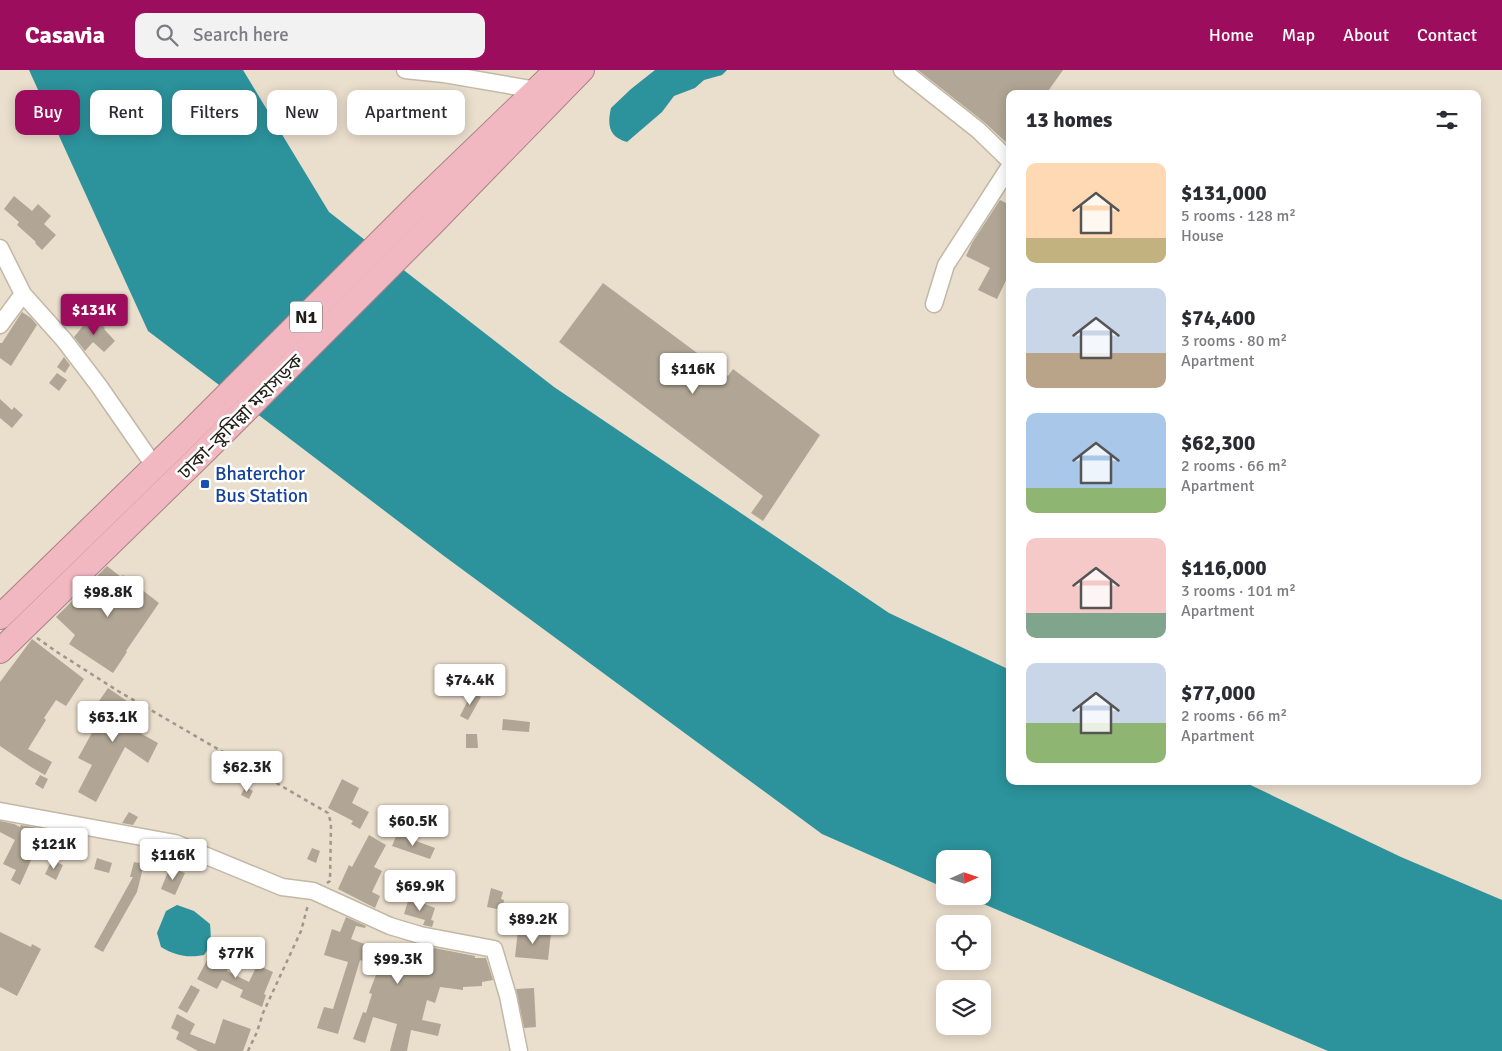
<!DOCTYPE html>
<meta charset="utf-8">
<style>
body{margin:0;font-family:Signika,"Noto Sans Bengali",sans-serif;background:#f2f2f3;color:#2b2b33;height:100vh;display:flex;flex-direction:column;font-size:19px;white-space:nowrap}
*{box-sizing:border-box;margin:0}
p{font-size:16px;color:#7c7c81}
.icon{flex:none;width:28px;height:28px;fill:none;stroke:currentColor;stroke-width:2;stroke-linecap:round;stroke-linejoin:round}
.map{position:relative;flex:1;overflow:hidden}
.panel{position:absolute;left:1006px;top:20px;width:475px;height:695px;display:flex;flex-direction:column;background:#fff;border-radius:10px;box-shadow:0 2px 12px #0003}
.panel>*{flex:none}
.top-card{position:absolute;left:15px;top:20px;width:475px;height:45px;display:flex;gap:10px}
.needle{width:32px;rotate:87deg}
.buttons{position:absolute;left:936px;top:780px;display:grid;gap:10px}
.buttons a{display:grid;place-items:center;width:55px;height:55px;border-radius:10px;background:#fff;box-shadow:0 2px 12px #0003;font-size:25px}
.price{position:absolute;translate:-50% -42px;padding:0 11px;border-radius:5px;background:#fff;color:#222;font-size:16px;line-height:32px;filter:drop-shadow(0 1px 2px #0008)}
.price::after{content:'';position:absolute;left:50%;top:30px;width:15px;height:11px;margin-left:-8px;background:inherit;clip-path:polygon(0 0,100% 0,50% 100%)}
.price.selected{background:#9c0e5d;color:#fff}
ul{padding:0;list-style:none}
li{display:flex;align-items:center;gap:15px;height:125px;padding:0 20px}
li span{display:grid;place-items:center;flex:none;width:140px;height:100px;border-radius:10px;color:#555}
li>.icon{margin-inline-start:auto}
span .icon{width:60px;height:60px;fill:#fffc;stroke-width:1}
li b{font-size:21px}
h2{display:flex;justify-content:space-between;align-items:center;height:60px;padding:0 20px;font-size:21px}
.chip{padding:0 18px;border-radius:10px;background:#fff;box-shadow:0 2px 12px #0003;font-size:18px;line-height:45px}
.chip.selected{background:#9c0e5d;color:#fff}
header{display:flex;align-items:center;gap:30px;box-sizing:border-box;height:70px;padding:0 25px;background:#9c0e5d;color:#fff}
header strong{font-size:24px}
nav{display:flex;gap:28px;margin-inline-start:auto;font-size:18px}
.search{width:350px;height:45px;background:#f2f2f3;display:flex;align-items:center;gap:12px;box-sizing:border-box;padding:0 18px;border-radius:10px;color:#7c7c81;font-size:19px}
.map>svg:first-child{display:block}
</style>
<header>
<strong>Casavia</strong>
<div class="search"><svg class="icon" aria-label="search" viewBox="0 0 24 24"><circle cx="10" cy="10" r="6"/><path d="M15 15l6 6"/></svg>Search here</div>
<nav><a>Home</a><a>Map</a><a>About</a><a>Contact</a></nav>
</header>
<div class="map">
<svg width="1502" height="981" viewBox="0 0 1502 981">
<rect width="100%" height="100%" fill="#eadecc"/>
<path fill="#2c929b" d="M 29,0 L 243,0 L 329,142 L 554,317 L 889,543 L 1010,600 L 1010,711 L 1242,711 L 1401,787 L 1502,830 L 1502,981 L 1328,981 L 965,826 L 982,826 L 982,789 L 945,789 L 945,818 L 822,764 L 444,486 L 148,261 Z
M 655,0 L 727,0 L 722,5 L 704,10 L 695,18 L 674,26 L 662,42 L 627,72 C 609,67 607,55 611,38 L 631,19 Z
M 177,835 L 194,841 L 210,854 C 211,866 212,875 204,885 C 188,888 176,886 161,877 L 157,863 L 166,841 Z"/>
<path fill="#b1a695" d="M 918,0 L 1063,0 L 1046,24 L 1010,24 L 1010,76 L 984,52 Z
M 14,126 L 32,141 L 38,134 L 51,146 L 44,154 L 56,165 L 42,180 L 35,173 L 36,172 L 17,155 L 19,152 L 4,139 Z
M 1000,130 L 1010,135 L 1010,202 L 997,229 L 978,220 L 990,198 L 966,186 L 972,173 Z
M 603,213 L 728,306 L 733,299 L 820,365 L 763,451 L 751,443 L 763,426 L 559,272 Z
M 22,242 L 31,248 L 37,255 L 11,296 L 0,288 L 0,273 L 2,273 Z
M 91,246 L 105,258 L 104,259 L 115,271 L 104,282 L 93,272 L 85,281 L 74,267 Z
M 64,287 L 70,295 L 65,303 L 57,297 Z
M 57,303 L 67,310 L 59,321 L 49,313 Z
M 0,329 L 12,340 L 14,337 L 23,345 L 12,358 L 0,348 Z
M 107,496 L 121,507 L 123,505 L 159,533 L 126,581 L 127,582 L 113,603 L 69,574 L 75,565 L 56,547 Z
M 32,569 L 84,609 L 66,636 L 56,630 L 44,648 L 46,650 L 28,679 L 52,692 L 45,705 L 31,697 L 0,676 L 0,612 Z
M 108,618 L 127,631 L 124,636 L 148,652 L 140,663 L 158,673 L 148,693 L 125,677 L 96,732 L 78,722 L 92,695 L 78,688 L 103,643 L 95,637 Z
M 472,622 L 481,627 L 468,650 L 460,646 Z
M 503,649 L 530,652 L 529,662 L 502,660 Z
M 466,664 L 477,664 L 478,678 L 466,678 Z
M 40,705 L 48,709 L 43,719 L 35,714 Z
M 342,709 L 359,718 L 352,733 L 369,742 L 360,759 L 351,754 L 353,751 L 328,738 Z
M 245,717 L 253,721 L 249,729 L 241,725 Z
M 129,742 L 138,747 L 133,755 L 122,753 Z
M 0,751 L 14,754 L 20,757 L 21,755 L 59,762 L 51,777 L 38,770 L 30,786 L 32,788 L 20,815 L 11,810 L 16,800 L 3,794 L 15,770 L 0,762 Z
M 397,764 L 435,778 L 430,789 L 392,776 Z
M 369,765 L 386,775 L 374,797 L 382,801 L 372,822 L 380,826 L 375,838 L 338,819 L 349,795 L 352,797 Z
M 312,778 L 320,781 L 316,793 L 307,789 Z
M 97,788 L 112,793 L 109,803 L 94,799 Z
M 52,790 L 63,795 L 56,810 L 45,804 Z
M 134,792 L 144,794 L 137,822 L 103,882 L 94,877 L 133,807 L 130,807 Z
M 170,797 L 185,803 L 175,825 L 161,819 Z
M 491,818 L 503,822 L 501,829 L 504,830 L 502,840 L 487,837 Z
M 409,828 L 435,838 L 431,850 L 434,851 L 432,857 L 423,855 L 425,850 L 404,844 Z
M 346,847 L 366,856 L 365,858 L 356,856 L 351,869 L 424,896 L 429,877 L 475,886 L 475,888 L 486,888 L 493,910 L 482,912 L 482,916 L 463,917 L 463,920 L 440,917 L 435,933 L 427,930 L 422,950 L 441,954 L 438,966 L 411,960 L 407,981 L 390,981 L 397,954 L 373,947 L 365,973 L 353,969 L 363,942 L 366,943 L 372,924 L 369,923 L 379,897 L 360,890 L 338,964 L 317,958 L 324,937 L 333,939 L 348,892 L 324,885 L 332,859 L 340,862 Z
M 518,860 L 551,863 L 548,890 L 515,887 Z
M 0,862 L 31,877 L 32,874 L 41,879 L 17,926 L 0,917 Z
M 212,881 L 231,891 L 227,901 L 249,912 L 257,895 L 273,902 L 264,924 L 266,925 L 262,937 L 240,927 L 243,920 L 222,910 L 217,919 L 197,909 Z
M 191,915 L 200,920 L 187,943 L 178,938 Z
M 534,918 L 536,957 L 524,958 L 516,919 Z
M 177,944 L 195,954 L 190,964 L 215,974 L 223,949 L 251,959 L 243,981 L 198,981 L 176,969 L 179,962 L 171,958 Z"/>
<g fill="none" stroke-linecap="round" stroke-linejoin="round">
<g stroke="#c3b8a6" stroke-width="19">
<path id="minor" d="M 405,0 L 444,4 L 536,20
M 902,0 L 978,60 L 1010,91
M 0,178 L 23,224 L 64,270 L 99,316 L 155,397
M 934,234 L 946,195 L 1010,96
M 0,255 L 23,224
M 0,741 L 175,773 L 282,817 L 313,821 L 390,856 L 420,865 L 494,879 L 508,926 L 519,981"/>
</g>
<g stroke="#a98286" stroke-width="26">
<path id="highway" d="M 0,547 L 191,361 L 420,132 L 557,0
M 0,581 L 204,382 L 431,155 L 582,0"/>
</g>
<path stroke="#a09789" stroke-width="2.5" stroke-dasharray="4 4" stroke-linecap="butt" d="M 37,568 L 57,582 L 118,621 L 328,743 L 331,753 L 330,811 L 327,813
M 248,981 L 257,962 L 263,943 L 301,861 L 308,835"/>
<use href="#minor" stroke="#fff" stroke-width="16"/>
<use href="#highway" stroke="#f2b8c2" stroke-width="24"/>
</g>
<rect fill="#1a4fb4" stroke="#fff" stroke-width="2" x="200" y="409" width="10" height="10" rx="2.5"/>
<g text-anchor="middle" stroke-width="5" stroke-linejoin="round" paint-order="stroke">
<rect fill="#fff" stroke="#64625d" stroke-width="1" x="290" y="231.5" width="32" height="31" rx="4"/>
<g font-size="18" font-weight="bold" fill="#221e17">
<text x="306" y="253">N1</text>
</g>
<g font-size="19" fill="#221e17" stroke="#fff">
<text transform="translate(240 346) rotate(-45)" y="7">ঢাকা–কুমিল্লা মহাসড়ক</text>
</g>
<g font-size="19" fill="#164399" stroke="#fff" text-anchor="start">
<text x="215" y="410">Bhaterchor<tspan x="215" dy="22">Bus Station</tspan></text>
</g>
</g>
</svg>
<div class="buttons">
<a><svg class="needle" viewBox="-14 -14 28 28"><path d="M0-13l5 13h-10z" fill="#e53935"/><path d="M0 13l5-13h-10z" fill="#7c7c81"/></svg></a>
<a><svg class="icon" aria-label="locate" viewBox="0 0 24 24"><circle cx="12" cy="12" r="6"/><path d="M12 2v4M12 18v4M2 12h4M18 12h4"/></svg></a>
<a><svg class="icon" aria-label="layers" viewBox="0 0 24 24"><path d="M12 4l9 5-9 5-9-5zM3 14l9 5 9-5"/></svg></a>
</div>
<b class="price selected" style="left:94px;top:266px">$131K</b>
<b class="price" style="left:693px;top:325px">$116K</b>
<b class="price" style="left:108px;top:548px">$98.8K</b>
<b class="price" style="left:470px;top:636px">$74.4K</b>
<b class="price" style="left:113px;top:673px">$63.1K</b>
<b class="price" style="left:247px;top:723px">$62.3K</b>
<b class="price" style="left:413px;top:777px">$60.5K</b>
<b class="price" style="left:54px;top:800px">$121K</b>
<b class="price" style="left:173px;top:811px">$116K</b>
<b class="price" style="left:420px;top:842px">$69.9K</b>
<b class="price" style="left:533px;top:875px">$89.2K</b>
<b class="price" style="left:236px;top:909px">$77K</b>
<b class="price" style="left:398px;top:915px">$99.3K</b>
<div class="top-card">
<a class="chip selected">Buy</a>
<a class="chip">Rent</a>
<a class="chip">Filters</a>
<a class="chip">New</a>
<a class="chip">Apartment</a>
</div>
<section class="panel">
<h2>13 homes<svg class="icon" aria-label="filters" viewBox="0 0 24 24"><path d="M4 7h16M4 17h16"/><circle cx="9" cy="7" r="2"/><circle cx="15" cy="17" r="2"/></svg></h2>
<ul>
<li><span style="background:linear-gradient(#ffd9b3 75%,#c2b280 0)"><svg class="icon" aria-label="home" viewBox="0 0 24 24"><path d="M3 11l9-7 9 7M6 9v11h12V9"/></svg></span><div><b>$131,000</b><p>5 rooms · 128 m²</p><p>House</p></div></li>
<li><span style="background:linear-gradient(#c9d6e8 65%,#b9a48a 0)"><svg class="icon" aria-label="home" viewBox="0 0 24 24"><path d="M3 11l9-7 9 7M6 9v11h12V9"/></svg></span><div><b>$74,400</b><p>3 rooms · 80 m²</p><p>Apartment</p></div></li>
<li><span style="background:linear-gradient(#a9c7e8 75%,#8fb573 0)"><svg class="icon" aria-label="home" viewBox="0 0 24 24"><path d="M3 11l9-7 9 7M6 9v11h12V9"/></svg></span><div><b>$62,300</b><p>2 rooms · 66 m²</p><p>Apartment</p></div></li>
<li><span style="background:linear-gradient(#f6c9c9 75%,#7fa58c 0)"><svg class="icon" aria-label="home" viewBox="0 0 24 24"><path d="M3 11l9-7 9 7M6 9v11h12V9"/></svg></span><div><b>$116,000</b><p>3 rooms · 101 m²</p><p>Apartment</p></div></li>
<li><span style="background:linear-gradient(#c9d6e8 60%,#8fb573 0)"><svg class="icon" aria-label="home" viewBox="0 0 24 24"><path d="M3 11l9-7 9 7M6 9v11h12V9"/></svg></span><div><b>$77,000</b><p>2 rooms · 66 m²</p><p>Apartment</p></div></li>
</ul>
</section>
</div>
